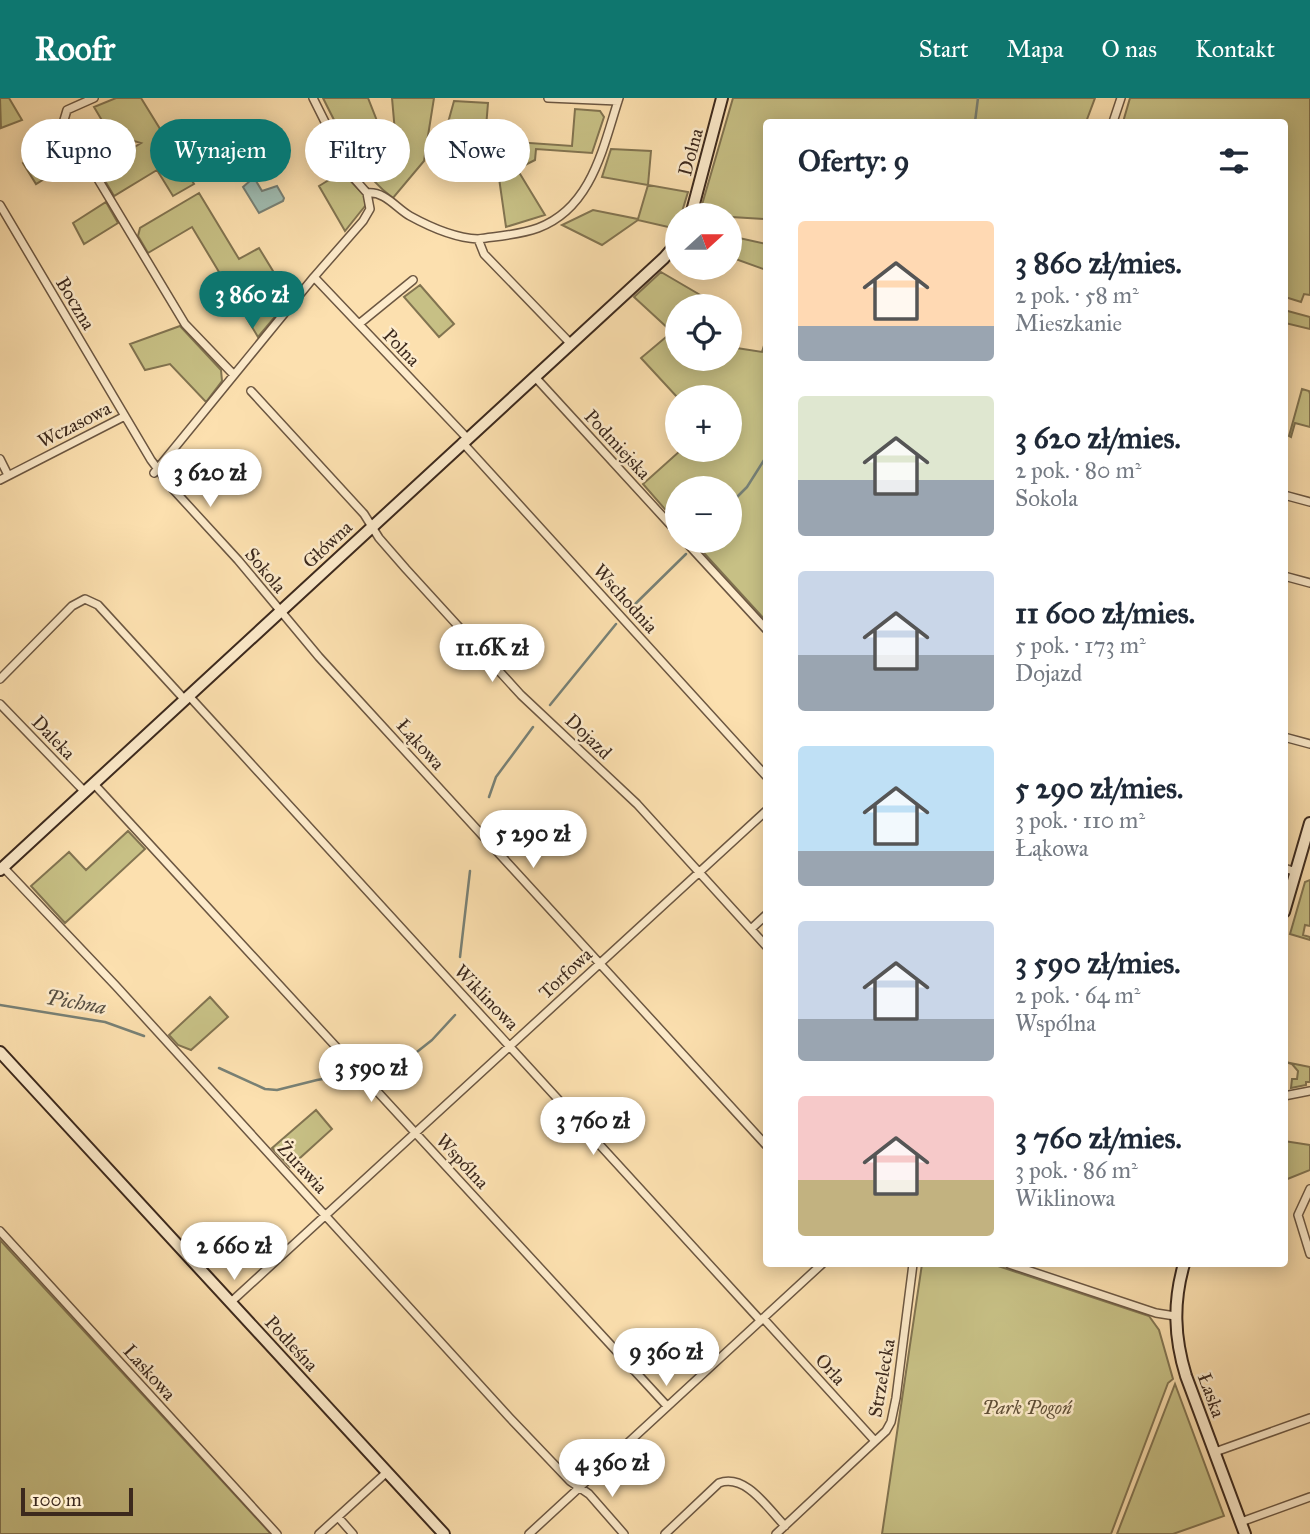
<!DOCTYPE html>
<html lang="pl">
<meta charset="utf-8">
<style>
body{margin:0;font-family:"IM FELL Great Primer",serif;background:#f6f6f7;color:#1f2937;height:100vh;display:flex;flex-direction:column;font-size:26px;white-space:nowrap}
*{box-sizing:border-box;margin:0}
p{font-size:23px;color:#747a83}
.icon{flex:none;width:38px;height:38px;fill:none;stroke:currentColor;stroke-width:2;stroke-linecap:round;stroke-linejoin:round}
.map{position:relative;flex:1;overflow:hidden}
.drawer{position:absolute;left:763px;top:21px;width:525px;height:1148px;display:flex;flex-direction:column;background:#fff;border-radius:7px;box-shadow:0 4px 18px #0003}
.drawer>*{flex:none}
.guide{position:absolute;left:21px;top:21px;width:637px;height:63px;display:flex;gap:14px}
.needle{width:46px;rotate:69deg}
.buttons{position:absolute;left:665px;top:105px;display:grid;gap:14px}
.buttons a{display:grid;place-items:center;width:77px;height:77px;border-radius:50%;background:#fff;box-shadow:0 4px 18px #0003;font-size:35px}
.scale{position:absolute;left:21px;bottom:18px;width:112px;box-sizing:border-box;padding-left:7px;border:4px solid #3c291d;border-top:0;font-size:19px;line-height:24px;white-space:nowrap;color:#3c291d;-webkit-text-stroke:5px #fdebcb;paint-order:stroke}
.price{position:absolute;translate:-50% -60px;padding:0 16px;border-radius:24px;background:#fff;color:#222;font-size:23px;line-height:46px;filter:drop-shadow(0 2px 4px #0008)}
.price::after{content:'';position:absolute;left:50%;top:42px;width:21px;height:16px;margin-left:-10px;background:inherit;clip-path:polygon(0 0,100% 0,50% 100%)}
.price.selected{background:#0f766e;color:#fff}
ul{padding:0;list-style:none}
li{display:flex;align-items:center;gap:21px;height:175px;padding:0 35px}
li span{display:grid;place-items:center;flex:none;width:196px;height:140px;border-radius:7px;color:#555}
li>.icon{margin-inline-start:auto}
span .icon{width:84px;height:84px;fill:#fffc;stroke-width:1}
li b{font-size:30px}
h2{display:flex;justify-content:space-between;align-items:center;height:84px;padding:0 35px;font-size:30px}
.chip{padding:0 24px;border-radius:32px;background:#fff;box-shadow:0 4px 18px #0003;font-size:24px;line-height:63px}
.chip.selected{background:#0f766e;color:#fff}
header{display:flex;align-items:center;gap:42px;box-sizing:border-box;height:98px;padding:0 35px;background:#0f766e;color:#fff}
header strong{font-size:33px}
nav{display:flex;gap:38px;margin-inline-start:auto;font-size:24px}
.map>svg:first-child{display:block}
</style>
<header>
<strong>Roofr</strong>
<nav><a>Start</a><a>Mapa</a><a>O nas</a><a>Kontakt</a></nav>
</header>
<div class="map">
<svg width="1310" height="1436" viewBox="0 0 1310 1436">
<rect width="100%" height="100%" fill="#fce0af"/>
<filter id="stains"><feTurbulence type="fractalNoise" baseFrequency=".00286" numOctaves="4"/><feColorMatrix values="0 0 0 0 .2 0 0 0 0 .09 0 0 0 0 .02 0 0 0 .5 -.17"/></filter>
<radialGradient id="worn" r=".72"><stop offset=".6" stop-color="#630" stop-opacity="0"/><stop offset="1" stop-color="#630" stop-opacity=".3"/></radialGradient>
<path fill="#c7c085" stroke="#827451" stroke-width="2" d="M 0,0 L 9,0 L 22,22 L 1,30 Z
M 116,0 L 141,0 L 194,86 L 173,98 L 157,72 L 114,98 L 98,71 L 141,45 L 110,36 L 94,9 Z
M 323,0 L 368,0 L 383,38 L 395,34 L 392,0 L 434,0 L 424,63 L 393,100 C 359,75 342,38 323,0 Z
M 733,0 L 1095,0 L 1086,24 L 766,24 L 766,121 L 699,117 Z
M 1130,0 L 1310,0 L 1310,197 L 1304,196 L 1301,204 L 1285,199 L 1284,24 L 1123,24 Z
M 454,3 L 488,5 L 485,42 L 572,48 L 575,11 L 600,13 L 604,19 L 592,55 L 536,51 L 535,62 L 517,71 L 545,117 L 506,129 L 499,80 L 482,80 L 485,42 L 444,39 Z
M 66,38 L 78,60 L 36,86 L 23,65 Z
M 611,51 L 651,53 L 648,87 L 688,94 L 681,117 L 677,117 L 677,131 L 638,122 L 602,147 L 562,127 L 593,112 L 638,121 L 648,87 L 602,79 Z
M 342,74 L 365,98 L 365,108 L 345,133 L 319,88 Z
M 199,95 L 239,161 L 259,150 L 290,201 L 258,239 L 192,129 L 148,155 L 138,138 L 140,130 Z
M 106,104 L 118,125 L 84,146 L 73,125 Z
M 730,138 L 766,146 L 766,172 L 730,159 Z
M 661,174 L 719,208 L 677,208 L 677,261 L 730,261 L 730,249 L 762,254 L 766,241 L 766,523 L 693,443 L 730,443 L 730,390 L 677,390 L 677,425 L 643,386 L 681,352 L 730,352 L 730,299 L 677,299 L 641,260 L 672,234 L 634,199 Z
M 420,187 L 454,226 L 439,239 L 404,199 Z
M 1284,212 L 1310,219 L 1310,231 L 1285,225 Z
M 180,228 L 221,272 L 222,283 L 206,304 L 170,266 L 145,272 L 130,246 Z
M 1302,291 L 1309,293 L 1310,296 L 1310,329 L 1295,325 L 1291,339 L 1289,338 Z
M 128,733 L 145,751 L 65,825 L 31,788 L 69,754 L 86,772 Z
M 1310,782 L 1310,828 L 1305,827 L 1303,837 L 1310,839 L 1310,842 L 1290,836 L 1305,784 Z
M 210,899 L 228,919 L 191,952 L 178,947 L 169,937 Z
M 1285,964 L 1310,969 L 1310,984 L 1306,984 L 1306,987 L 1291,990 L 1292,981 L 1297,981 L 1298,973 L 1292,966 Z
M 316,1012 L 332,1031 L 290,1069 L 272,1050 Z
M 1284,1043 L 1310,1047 L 1310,1072 L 1285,1082 Z
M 0,1142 L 271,1436 L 0,1436 Z
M 922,1166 L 992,1166 L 1149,1218 L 1159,1232 L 1173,1281 L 1168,1285 L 1111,1436 L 882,1436 Z
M 1175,1286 L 1224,1418 L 1173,1436 L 1117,1436 Z"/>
<path fill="#a0bcb1" stroke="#788176" stroke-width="2" d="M 251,82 L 256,83 L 262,93 L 277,88 L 284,100 L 283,103 L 259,115 L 243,89 Z"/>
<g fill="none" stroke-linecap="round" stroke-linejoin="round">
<path stroke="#788176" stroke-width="2.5" d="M 975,24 L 978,0
M 730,406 L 747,389 L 766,359
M 628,513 L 686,456
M 550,607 L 616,526
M 489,699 L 496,679 L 533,629
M 460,859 L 470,773
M 0,907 L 105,924 L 144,938
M 219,970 L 265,991 L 277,992 L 317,982 L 352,976
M 366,973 L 403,965 L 432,942 L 455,917"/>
<g stroke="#6c5742" stroke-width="10">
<path id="street" d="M 94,0 L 67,12 L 64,22 L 66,28 L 185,226 L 234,277
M 313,0 L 352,78 L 367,95 C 385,93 396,110 410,118 C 430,129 456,140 478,141 C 498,138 519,137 538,130 C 592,110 603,49 619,0
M 548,0 L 618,3
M 1113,24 L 1121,0
M 0,107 L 151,362 L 172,390 L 238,462 L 319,559 L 766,1047
M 478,141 L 484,156 L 571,246
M 314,179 L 467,340
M 359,226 L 413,182
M 535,279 L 677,434
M 251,293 L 364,416 L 379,440 L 406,471 L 521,597 L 637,706 L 766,848
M 462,344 L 766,678
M 0,361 L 8,377
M 154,375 L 314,179 L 363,123 L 370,111 L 367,95
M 0,382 L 125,318
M 1284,397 L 1310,404
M 685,443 L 766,531
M 1284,478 L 1310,485
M 0,581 L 72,508 L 85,501 L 98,507 L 185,602
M 189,598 L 760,1222
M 0,606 L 85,694
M 1284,639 L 1310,646
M 94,686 L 667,1308
M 3,769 L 116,888 L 509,1319 L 570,1383 L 589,1396 L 624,1436
M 1284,770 L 1296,774
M 751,831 L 766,817
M 1284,998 L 1310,993
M 1310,1091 L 1298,1117 L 1310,1156
M 0,1133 L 277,1436
M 1009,1166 L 1156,1215 L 1175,1218
M 231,1204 L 766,713
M 763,1220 L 875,1343
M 1215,1354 L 1310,1320
M 338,1419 L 353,1436
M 1241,1424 L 1310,1399
M 319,1436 L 387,1374
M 529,1436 L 822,1166
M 665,1436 L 719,1385 C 746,1375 768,1411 785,1428
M 776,1436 L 886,1333 L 891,1324 L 896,1300 L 913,1166"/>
</g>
<g stroke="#3c291d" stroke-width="14">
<path id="secondary" d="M 691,117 L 722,0
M 0,772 L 664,160 L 677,145
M 1284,814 L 1310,725
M 0,954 L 444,1436
M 1184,1166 C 1173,1204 1174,1239 1186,1278 L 1245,1436"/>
</g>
<use href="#street" stroke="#fdebcb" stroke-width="7"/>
<use href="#secondary" stroke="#fdebcb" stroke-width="10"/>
</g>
<g text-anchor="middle" stroke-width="5" stroke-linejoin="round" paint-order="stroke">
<g font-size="19" fill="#3c291d" stroke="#fdebcb">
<text transform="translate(690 54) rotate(-75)" y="7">Dolna</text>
<text transform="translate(76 205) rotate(59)" y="7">Boczna</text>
<text transform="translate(402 249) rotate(46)" y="7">Polna</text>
<text transform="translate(74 326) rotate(-27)" y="7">Wczasowa</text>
<text transform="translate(618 346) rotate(47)" y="7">Podmiejska</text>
<text transform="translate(327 446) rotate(-43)" y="7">Główna</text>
<text transform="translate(266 472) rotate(50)" y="7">Sokola</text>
<text transform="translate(626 500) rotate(48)" y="7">Wschodnia</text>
<text transform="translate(589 638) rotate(44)" y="7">Dojazd</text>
<text transform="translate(54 639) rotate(46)" y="7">Daleka</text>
<text transform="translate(421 646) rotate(48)" y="7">Łąkowa</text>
<text transform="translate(565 875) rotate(-43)" y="7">Torfowa</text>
<text transform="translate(487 899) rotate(46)" y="7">Wiklinowa</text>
<text transform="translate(463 1063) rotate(47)" y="7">Wspólna</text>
<text transform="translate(303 1069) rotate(47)" y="7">Żurawia</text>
<text transform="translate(292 1245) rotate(47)" y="7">Podleśna</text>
<text transform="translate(831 1271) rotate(48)" y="7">Orla</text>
<text transform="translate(150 1274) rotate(48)" y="7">Laskowa</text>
<text transform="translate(881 1280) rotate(-80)" y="7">Strzelecka</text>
<text transform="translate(1212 1297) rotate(70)" y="7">Łaska</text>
</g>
<g font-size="19" font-style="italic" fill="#5f4f37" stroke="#fdebcb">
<text x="1027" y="1316">Park Pogoń</text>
</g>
<g font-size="21" font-style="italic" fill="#554e42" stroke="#fdebcb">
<text transform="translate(76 904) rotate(10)" y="7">Pichna</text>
</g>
</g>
<rect width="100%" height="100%" filter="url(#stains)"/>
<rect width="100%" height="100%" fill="url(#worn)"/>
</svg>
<div class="buttons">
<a><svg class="needle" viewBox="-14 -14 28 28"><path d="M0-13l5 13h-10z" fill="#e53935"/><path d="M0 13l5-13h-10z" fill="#747a83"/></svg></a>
<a><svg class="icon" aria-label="locate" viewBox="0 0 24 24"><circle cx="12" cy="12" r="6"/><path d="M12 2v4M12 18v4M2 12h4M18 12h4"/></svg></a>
<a>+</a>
<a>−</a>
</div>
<div class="scale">100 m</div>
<b class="price selected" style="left:252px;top:233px">3 860 zł</b>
<b class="price" style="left:210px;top:411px">3 620 zł</b>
<b class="price" style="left:492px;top:586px">11.6K zł</b>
<b class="price" style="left:533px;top:772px">5 290 zł</b>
<b class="price" style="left:371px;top:1006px">3 590 zł</b>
<b class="price" style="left:593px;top:1059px">3 760 zł</b>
<b class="price" style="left:234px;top:1184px">2 660 zł</b>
<b class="price" style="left:666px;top:1290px">9 360 zł</b>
<b class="price" style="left:612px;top:1401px">4 360 zł</b>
<div class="guide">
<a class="chip">Kupno</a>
<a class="chip selected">Wynajem</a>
<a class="chip">Filtry</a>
<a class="chip">Nowe</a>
</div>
<section class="drawer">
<h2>Oferty: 9<svg class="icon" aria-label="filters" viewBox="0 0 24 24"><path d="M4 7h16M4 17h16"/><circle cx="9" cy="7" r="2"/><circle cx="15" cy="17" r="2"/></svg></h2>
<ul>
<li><span style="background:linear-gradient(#ffd9b3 75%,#9aa5b1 0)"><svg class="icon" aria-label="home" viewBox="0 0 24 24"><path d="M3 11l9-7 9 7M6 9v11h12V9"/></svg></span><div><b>3 860 zł/mies.</b><p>2 pok. · 58 m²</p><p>Mieszkanie</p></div></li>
<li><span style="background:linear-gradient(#dfe7d0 60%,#9aa5b1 0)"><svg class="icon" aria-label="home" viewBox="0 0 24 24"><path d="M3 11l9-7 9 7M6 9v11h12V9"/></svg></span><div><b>3 620 zł/mies.</b><p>2 pok. · 80 m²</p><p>Sokola</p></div></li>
<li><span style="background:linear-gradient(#c9d6e8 60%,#9aa5b1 0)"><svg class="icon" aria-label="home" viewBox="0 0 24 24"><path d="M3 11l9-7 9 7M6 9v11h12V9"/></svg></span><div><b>11 600 zł/mies.</b><p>5 pok. · 173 m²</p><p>Dojazd</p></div></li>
<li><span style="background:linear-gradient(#bfe0f5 75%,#9aa5b1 0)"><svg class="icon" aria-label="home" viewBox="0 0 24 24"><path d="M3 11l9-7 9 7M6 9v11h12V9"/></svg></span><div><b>5 290 zł/mies.</b><p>3 pok. · 110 m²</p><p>Łąkowa</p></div></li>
<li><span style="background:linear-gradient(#c9d6e8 70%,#9aa5b1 0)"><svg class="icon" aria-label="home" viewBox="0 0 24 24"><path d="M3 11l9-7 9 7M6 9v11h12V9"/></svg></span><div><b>3 590 zł/mies.</b><p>2 pok. · 64 m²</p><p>Wspólna</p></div></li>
<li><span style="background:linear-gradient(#f6c9c9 60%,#c2b280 0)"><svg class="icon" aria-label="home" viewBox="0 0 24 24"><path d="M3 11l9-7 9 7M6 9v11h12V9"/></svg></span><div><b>3 760 zł/mies.</b><p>3 pok. · 86 m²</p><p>Wiklinowa</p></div></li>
</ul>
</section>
</div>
